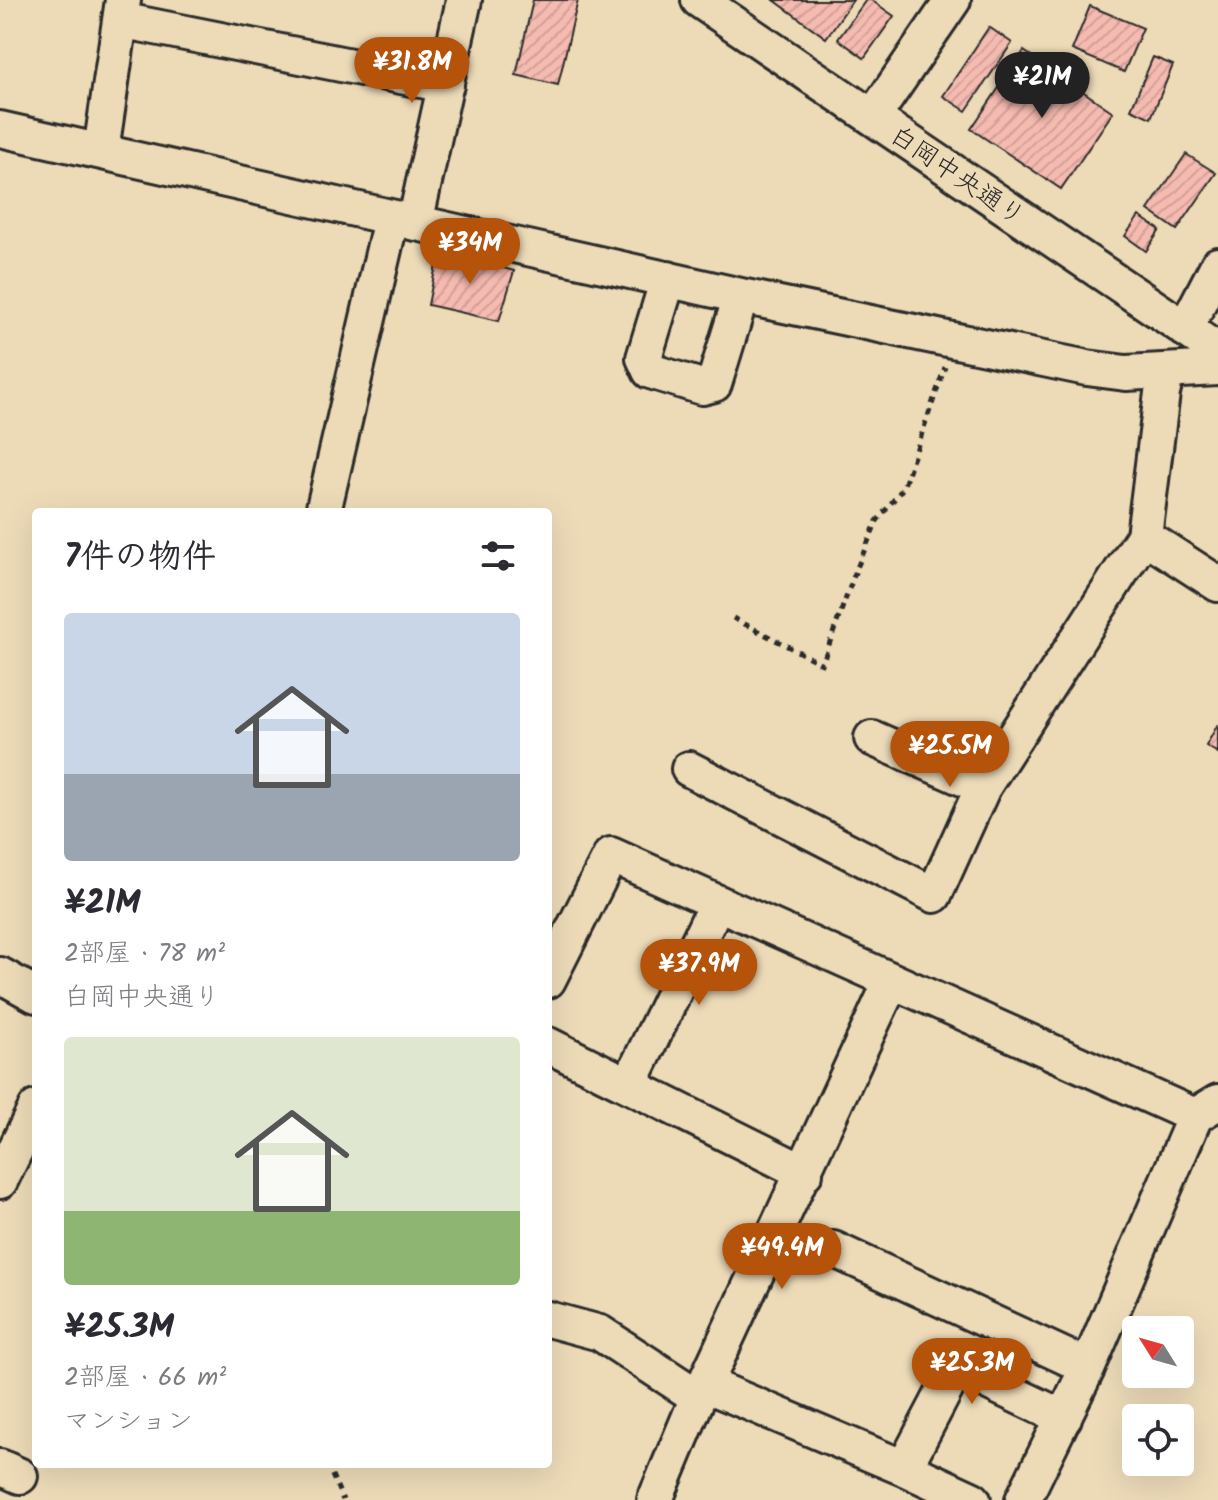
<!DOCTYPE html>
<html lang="ja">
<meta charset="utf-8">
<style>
body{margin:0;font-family:Kalam,"Klee One",sans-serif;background:#f2f2f3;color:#2b2b33;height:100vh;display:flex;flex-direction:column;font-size:30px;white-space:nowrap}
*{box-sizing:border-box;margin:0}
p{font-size:26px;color:#7c7c81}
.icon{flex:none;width:44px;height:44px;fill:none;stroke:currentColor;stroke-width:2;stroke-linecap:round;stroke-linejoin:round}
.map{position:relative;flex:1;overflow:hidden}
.side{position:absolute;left:32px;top:508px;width:520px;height:960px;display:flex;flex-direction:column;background:#fff;border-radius:8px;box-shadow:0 8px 32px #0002}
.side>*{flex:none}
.needle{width:52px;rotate:307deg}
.controls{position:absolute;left:1122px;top:1316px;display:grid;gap:16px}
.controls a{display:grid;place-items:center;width:72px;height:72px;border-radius:8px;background:#fff;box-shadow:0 8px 32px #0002;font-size:40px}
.price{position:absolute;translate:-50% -68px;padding:0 18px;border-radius:28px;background:#b45309;color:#fff;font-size:26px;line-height:52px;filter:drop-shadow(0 2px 4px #0008)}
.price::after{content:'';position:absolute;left:50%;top:48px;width:24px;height:18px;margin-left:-12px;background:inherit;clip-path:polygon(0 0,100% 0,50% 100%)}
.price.current{background:#222;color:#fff}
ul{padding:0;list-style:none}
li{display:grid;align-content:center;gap:16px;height:424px;padding:0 32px}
li span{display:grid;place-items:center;height:248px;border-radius:8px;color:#555}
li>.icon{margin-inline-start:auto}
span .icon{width:144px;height:144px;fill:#fffc;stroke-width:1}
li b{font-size:34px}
h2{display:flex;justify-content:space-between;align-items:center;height:96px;padding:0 32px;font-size:34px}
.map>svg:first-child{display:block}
</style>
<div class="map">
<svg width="1218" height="1500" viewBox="0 0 1218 1500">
<defs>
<pattern id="building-hatch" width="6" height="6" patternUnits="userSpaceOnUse" patternTransform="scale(2)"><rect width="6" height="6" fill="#f5bab0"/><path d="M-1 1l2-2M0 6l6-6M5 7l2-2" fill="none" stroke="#d2a098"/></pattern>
</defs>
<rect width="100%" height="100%" fill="#eddbb8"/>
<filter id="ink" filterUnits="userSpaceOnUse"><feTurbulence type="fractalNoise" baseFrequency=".0125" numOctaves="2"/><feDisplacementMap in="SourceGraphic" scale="16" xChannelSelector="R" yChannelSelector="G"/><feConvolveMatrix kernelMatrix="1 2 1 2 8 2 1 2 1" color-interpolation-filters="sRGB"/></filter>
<g filter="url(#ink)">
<path fill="url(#building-hatch)" stroke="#2b2b2b" stroke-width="2" d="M 533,0 L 578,0 L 558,85 L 516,75 Z
M 774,0 L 853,0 L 826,38 Z
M 866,0 L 871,0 L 894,16 L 864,58 L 838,39 Z
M 1090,6 L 1143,28 L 1124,72 L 1072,50 Z
M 989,27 L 1012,43 L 966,111 L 943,96 Z
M 1024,51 L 1113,112 L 1061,189 L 971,129 Z
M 1153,57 L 1173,65 L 1151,118 L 1131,109 Z
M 1186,154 L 1216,173 L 1177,230 L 1148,210 Z
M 1139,216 L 1160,230 L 1146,251 L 1125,236 Z
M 439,250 L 514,271 L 499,321 L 428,305 Z
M 1218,724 L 1218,753 L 1206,746 Z"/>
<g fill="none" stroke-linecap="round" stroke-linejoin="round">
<g stroke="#2b2b2b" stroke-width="40">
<path id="minor" d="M 699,0 L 1218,351
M 120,20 L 446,85
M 873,117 L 953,0
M 0,129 L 741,296 L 1087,368 L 1126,373 L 1218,368
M 101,151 L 123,0
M 415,223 L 464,0
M 668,279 L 644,358 L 650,371 L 702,387 L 714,384 L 741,296
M 1185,329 L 1218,265
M 1167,373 L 1162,393 L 1144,536 L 1218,584
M 323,512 L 391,219
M 872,738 L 983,787
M 689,769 L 934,895 L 983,787 L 1144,536
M 0,975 L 36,995
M 548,980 L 611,855 L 1195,1116
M 548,1045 L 805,1173
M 629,1085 L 717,903
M 0,1181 L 36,1108
M 833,1249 L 1088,1367
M 548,1319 L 600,1333 L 698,1397
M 705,1384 L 891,982
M 0,1467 L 20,1476
M 904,1468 L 957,1367 L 1064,1418
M 655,1500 L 698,1397 L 705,1384 L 904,1468 L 973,1500
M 1023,1500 L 1088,1367 L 1195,1116 L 1218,1102"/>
</g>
<path stroke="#2b2b2b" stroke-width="5" stroke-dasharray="6 6" stroke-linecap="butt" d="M 733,618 L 822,664 L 856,570 L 877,521 L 903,488 L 945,367
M 327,1464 L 343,1500"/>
<use href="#minor" stroke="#eddbb8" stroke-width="34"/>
</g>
</g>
<g text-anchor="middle" stroke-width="8" stroke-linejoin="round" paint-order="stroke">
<g font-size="26" fill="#2b2b2b" stroke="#eddbb8">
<text transform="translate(958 175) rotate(34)" y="9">白岡中央通り</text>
</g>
</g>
</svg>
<div class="controls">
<a><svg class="needle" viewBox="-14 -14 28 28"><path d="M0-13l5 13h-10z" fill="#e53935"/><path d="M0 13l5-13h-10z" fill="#7c7c81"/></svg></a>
<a><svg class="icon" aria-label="locate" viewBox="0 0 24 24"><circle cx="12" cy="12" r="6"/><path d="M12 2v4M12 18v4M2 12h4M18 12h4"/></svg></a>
</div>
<b class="price" style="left:412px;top:105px">¥31.8M</b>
<b class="price current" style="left:1042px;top:120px">¥21M</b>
<b class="price" style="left:470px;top:286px">¥34M</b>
<b class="price" style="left:950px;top:789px">¥25.5M</b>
<b class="price" style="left:699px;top:1007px">¥37.9M</b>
<b class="price" style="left:782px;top:1291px">¥49.4M</b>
<b class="price" style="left:972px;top:1406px">¥25.3M</b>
<section class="side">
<h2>7件の物件<svg class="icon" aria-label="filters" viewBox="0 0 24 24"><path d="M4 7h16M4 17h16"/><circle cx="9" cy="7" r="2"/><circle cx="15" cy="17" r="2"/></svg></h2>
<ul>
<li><span style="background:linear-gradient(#c9d6e8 65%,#9aa5b1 0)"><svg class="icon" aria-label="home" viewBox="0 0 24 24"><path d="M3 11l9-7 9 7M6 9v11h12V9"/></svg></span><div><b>¥21M</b><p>2部屋 · 78 m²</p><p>白岡中央通り</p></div></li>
<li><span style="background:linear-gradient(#dfe7d0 70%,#8fb573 0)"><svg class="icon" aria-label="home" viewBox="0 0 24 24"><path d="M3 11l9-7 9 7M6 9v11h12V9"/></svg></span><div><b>¥25.3M</b><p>2部屋 · 66 m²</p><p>マンション</p></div></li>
</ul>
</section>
</div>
